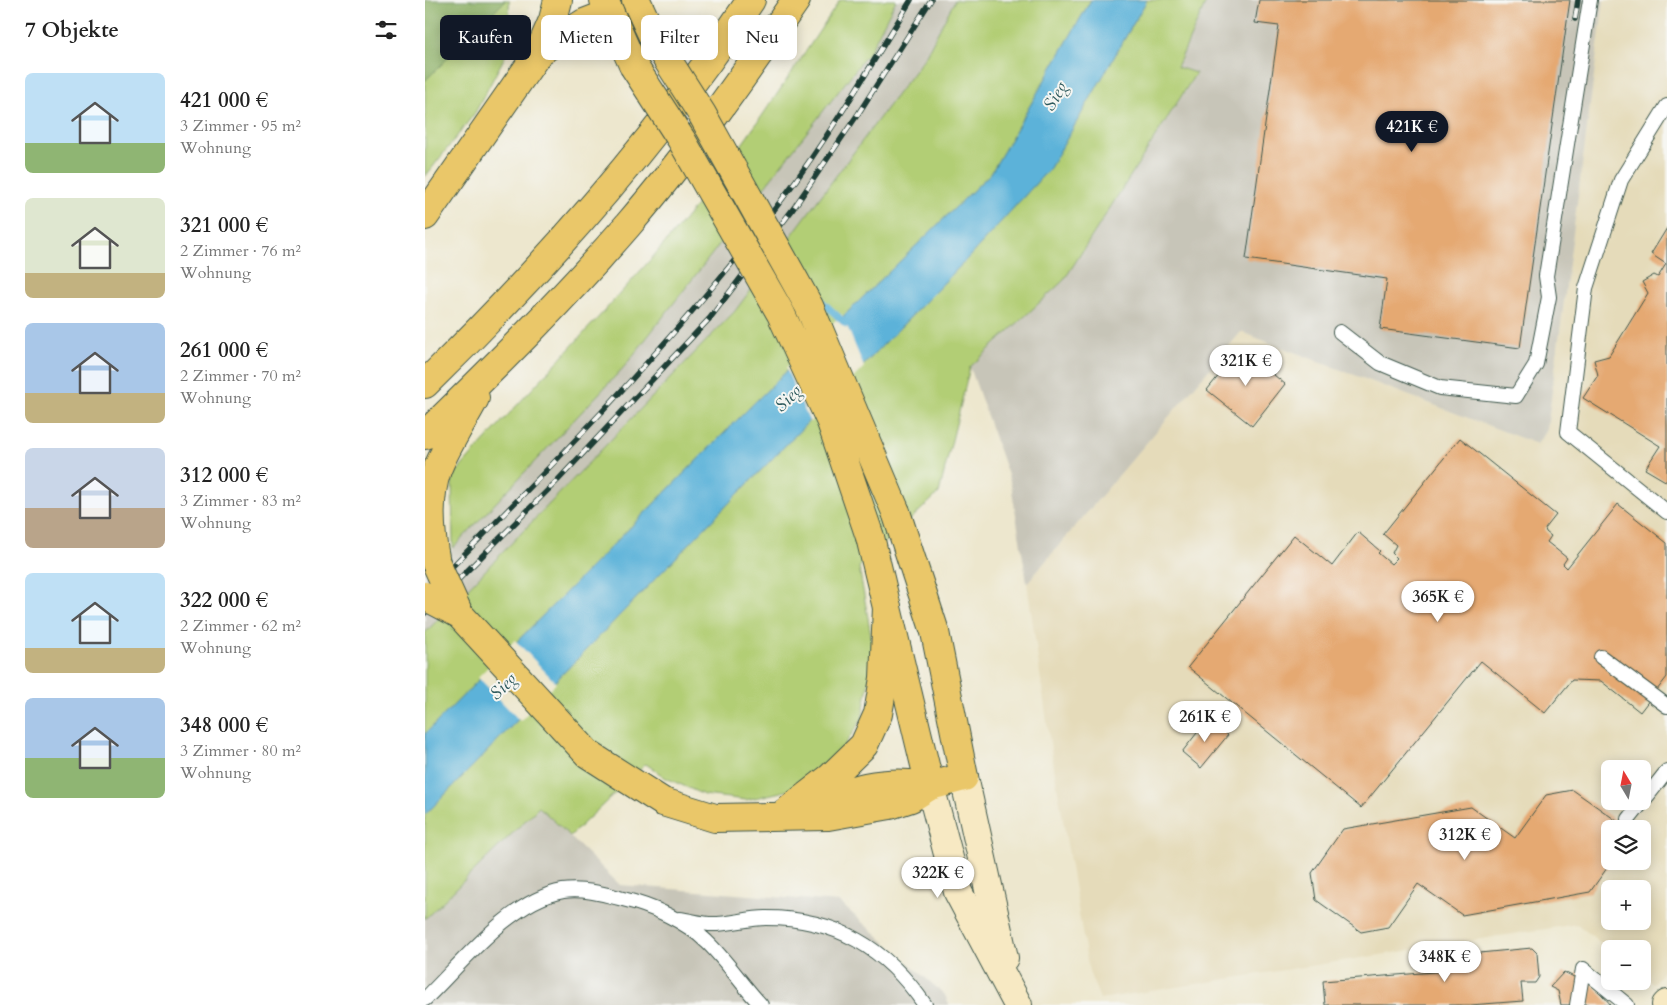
<!DOCTYPE html>
<html lang="de">
<meta charset="utf-8">
<style>
body{margin:0;font-family:Cardo,serif;background:#f6f6f6;color:#222;height:100vh;display:flex;flex-direction:column;font-size:19px;white-space:nowrap}
*{box-sizing:border-box;margin:0}
p{font-size:16px;color:#767676}
.icon{flex:none;width:28px;height:28px;fill:none;stroke:currentColor;stroke-width:2;stroke-linecap:round;stroke-linejoin:round}
.map{position:relative;flex:1;overflow:hidden}
.details{display:flex;flex-direction:column;background:#fff;width:425px}
.details>*{flex:none}
.guide{position:absolute;left:15px;top:15px;width:475px;height:45px;display:flex;gap:10px}
.needle{width:32px;rotate:350deg}
.tools{position:absolute;left:1176px;top:760px;display:grid;gap:10px}
.tools a{display:grid;place-items:center;width:50px;height:50px;border-radius:8px;background:#fff;box-shadow:0 2px 12px #0003;font-size:25px}
.price{position:absolute;translate:-50% -42px;padding:0 11px;border-radius:18px;background:#fff;color:#222;font-size:16px;line-height:32px;filter:drop-shadow(0 1px 2px #0008)}
.price::after{content:'';position:absolute;left:50%;top:30px;width:15px;height:11px;margin-left:-8px;background:inherit;clip-path:polygon(0 0,100% 0,50% 100%)}
.price.selected{background:#111827;color:#fff}
ul{padding:0;list-style:none}
li{display:flex;align-items:center;gap:15px;height:125px;padding:0 25px}
li span{display:grid;place-items:center;flex:none;width:140px;height:100px;border-radius:8px;color:#555}
li>.icon{margin-inline-start:auto}
span .icon{width:60px;height:60px;fill:#fffc;stroke-width:1}
li b{font-size:21px}
h2{display:flex;justify-content:space-between;align-items:center;height:60px;padding:0 25px;font-size:21px}
.pill{padding:0 18px;border-radius:8px;background:#fff;box-shadow:0 2px 12px #0003;font-size:18px;line-height:45px}
.pill.selected{background:#111827;color:#fff}
main{display:flex;flex:1;min-height:0}
.map>svg:first-child{display:block}
</style>
<main>
<section class="details">
<h2>7 Objekte<svg class="icon" aria-label="filters" viewBox="0 0 24 24"><path d="M4 7h16M4 17h16"/><circle cx="9" cy="7" r="2"/><circle cx="15" cy="17" r="2"/></svg></h2>
<ul>
<li><span style="background:linear-gradient(#bfe0f5 70%,#8fb573 0)"><svg class="icon" aria-label="home" viewBox="0 0 24 24"><path d="M3 11l9-7 9 7M6 9v11h12V9"/></svg></span><div><b>421 000 €</b><p>3 Zimmer · 95 m²</p><p>Wohnung</p></div></li>
<li><span style="background:linear-gradient(#dfe7d0 75%,#c2b280 0)"><svg class="icon" aria-label="home" viewBox="0 0 24 24"><path d="M3 11l9-7 9 7M6 9v11h12V9"/></svg></span><div><b>321 000 €</b><p>2 Zimmer · 76 m²</p><p>Wohnung</p></div></li>
<li><span style="background:linear-gradient(#a9c7e8 70%,#c2b280 0)"><svg class="icon" aria-label="home" viewBox="0 0 24 24"><path d="M3 11l9-7 9 7M6 9v11h12V9"/></svg></span><div><b>261 000 €</b><p>2 Zimmer · 70 m²</p><p>Wohnung</p></div></li>
<li><span style="background:linear-gradient(#c9d6e8 60%,#b9a48a 0)"><svg class="icon" aria-label="home" viewBox="0 0 24 24"><path d="M3 11l9-7 9 7M6 9v11h12V9"/></svg></span><div><b>312 000 €</b><p>3 Zimmer · 83 m²</p><p>Wohnung</p></div></li>
<li><span style="background:linear-gradient(#bfe0f5 75%,#c2b280 0)"><svg class="icon" aria-label="home" viewBox="0 0 24 24"><path d="M3 11l9-7 9 7M6 9v11h12V9"/></svg></span><div><b>322 000 €</b><p>2 Zimmer · 62 m²</p><p>Wohnung</p></div></li>
<li><span style="background:linear-gradient(#a9c7e8 60%,#8fb573 0)"><svg class="icon" aria-label="home" viewBox="0 0 24 24"><path d="M3 11l9-7 9 7M6 9v11h12V9"/></svg></span><div><b>348 000 €</b><p>3 Zimmer · 80 m²</p><p>Wohnung</p></div></li>
</ul>
</section>
<div class="map">
<svg width="1242" height="1005" viewBox="0 0 1242 1005">
<rect width="100%" height="100%" fill="#f6f6f2"/>
<filter id="ink" filterUnits="userSpaceOnUse"><feTurbulence type="fractalNoise" baseFrequency=".02" numOctaves="2"/><feDisplacementMap in="SourceGraphic" scale="10" xChannelSelector="R" yChannelSelector="G"/><feConvolveMatrix kernelMatrix="1 2 1 2 8 2 1 2 1" color-interpolation-filters="sRGB"/></filter>
<filter id="wash" filterUnits="userSpaceOnUse"><feTurbulence type="fractalNoise" baseFrequency=".0096" numOctaves="4" result="noise"/><feDisplacementMap in="SourceGraphic" scale="20" xChannelSelector="R" yChannelSelector="G"/><feGaussianBlur stdDeviation="1.12" result="paint"/><feColorMatrix in="noise" values="0 0 0 0 0 0 0 0 0 0 0 0 0 0 0 0 0 1.4 0 .05"/><feComposite in="paint" operator="in"/></filter>
<g filter="url(#wash)">
<rect width="100%" height="100%" fill="#ede7ce"/>
<path fill="#e5dbba" fill-rule="evenodd" d="M 1179,0 L 1242,0 L 1242,965 L 1229,984 L 1218,975 L 1218,949 L 1185,950 L 1152,924 L 675,999 L 664,972 L 626,750 L 602,583 L 816,332 L 1112,444 L 1122,429 ZM 1185,769 L 1218,769 L 1218,801 L 1185,801 ZM 1185,829 L 1218,829 L 1218,861 L 1185,861 ZM 1185,889 L 1218,889 L 1218,921 L 1185,921 Z"/>
<path fill="#c7c5b8" d="M 471,0 L 530,0 L 500,57 L 310,311 L 0,633 L 0,577 L 199,367 L 445,51 Z
M 782,0 L 1179,0 L 1122,429 L 1112,444 L 816,332 L 602,583 L 586,484 L 545,367 L 639,280 L 771,74 L 751,67 Z
M 114,807 L 195,885 L 414,902 L 520,995 L 524,1005 L 0,1005 L 0,918 Z"/>
<path fill="#b2ce75" stroke="#688654" d="M 81,0 L 84,0 L 86,45 L 50,113 L 0,177 L 0,81 Z
M 415,0 L 471,0 L 445,51 L 199,367 L 28,548 L 27,477 C 92,403 161,333 226,259 C 297,179 356,89 415,0 Z
M 530,0 L 666,0 L 566,173 L 332,400 L 0,734 L 0,633 L 310,311 L 500,57 Z
M 722,0 L 782,0 L 752,67 L 771,73 L 639,280 L 545,367 L 514,493 L 434,567 L 449,652 L 437,719 L 408,762 L 369,789 L 321,800 L 279,795 L 241,778 L 221,764 L 145,836 L 114,807 L 0,919 L 0,815 L 541,260 L 625,168 Z"/>
<path fill="#8db166" stroke="#56774d" d="M 0,0 L 81,0 L 0,81 Z"/>
<path fill="#5cb2d9" stroke="#3e7886" d="M 666,0 L 722,0 L 625,168 L 541,260 L 0,815 L 0,734 L 332,400 L 566,173 Z"/>
<path fill="#ede7ce" d="M 417,314 L 439,367 L 385,423 L 361,368 Z
M 90,640 L 131,683 L 95,721 L 53,677 Z"/>
<g fill="none" stroke-linecap="round" stroke-linejoin="round">
<path stroke="#5cb2d9" stroke-width="7" d="M 391,296 L 421,324"/>
</g>
<g id="blocks">
<path fill="#e5a972" d="M 834,0 L 1145,0 L 1095,348 L 955,329 L 962,279 L 821,259 L 854,26 L 830,23 Z
M 1242,228 L 1242,482 L 1220,469 L 1235,446 L 1158,398 L 1173,375 L 1169,360 L 1184,356 L 1223,293 L 1217,282 L 1229,275 L 1233,277 L 1241,264 L 1226,254 Z
M 816,348 L 860,384 L 827,426 L 782,390 Z
M 1035,438 L 1131,515 L 1120,529 L 1121,532 L 1126,536 L 1122,542 L 1142,558 L 1138,564 L 1142,568 L 1193,504 L 1242,543 L 1242,677 L 1215,712 L 1176,681 L 1147,680 L 1120,713 L 1056,661 L 936,808 L 763,667 L 869,535 L 907,566 L 933,532 L 955,551 L 953,553 L 966,564 L 972,558 L 967,553 L 971,545 L 958,534 Z
M 783,719 L 803,735 L 776,768 L 757,752 Z
M 1148,790 L 1192,821 L 1193,829 L 1185,829 L 1185,861 L 1187,861 L 1165,892 L 1037,915 L 993,884 L 963,927 L 936,932 L 891,900 L 887,873 L 918,829 L 1046,807 L 1090,838 L 1121,795 Z
M 1107,948 L 1112,953 L 1114,977 L 1110,983 L 1096,983 L 1098,1001 L 1045,1005 L 900,1005 L 898,981 L 1021,971 L 1020,960 L 1023,956 Z
M 1155,970 L 1186,1005 L 1136,1005 L 1133,991 L 1125,987 L 1139,972 L 1149,977 Z"/>
</g>
</g>
<g filter="url(#ink)">
<use href="#blocks" fill-opacity="0" stroke="#3e564b" stroke-width="1"/>
<g fill="none" stroke-linecap="round" stroke-linejoin="round">
<g stroke="#3e564b" stroke-width="16">
<path id="lane" d="M 1242,106 L 1196,180 L 1161,288 L 1143,432 L 1242,512
M 915,332 L 955,363 L 1015,388 L 1091,396 L 1111,364 L 1124,297 L 1121,276 L 1165,0
M 1176,657 L 1242,706
M 1204,819 L 1242,771
M 254,919 C 264,920 274,923 284,924 C 303,925 322,918 341,918 C 411,918 461,948 500,1005
M 0,999 C 38,962 86,900 138,891 C 158,888 179,894 198,899 C 227,906 261,921 282,942 C 302,961 317,985 336,1005
M 1152,1005 L 1158,969 L 1202,1005"/>
</g>
<g stroke="#3e564b" stroke-width="30">
<path id="secondary" d="M 539,777 L 579,958
M 505,786 L 533,892 L 593,1005
M 1241,1005 L 1242,1004"/>
</g>
<g stroke="#3e564b" stroke-width="30">
<path id="primary" d="M 179,0 L 208,65
M 211,0 L 229,39
M 445,537 L 505,786 L 539,777 L 510,632 L 471,512"/>
</g>
<g stroke="#3e564b" stroke-width="30">
<path id="highway" d="M 114,52 L 159,23 L 185,13
M 0,216 L 114,52 L 128,20 L 133,0
M 0,384 C 121,266 232,141 326,0
M 0,435 C 70,367 139,299 203,225 C 264,154 318,77 371,0
M 11,563 C 5,533 2,500 12,470 C 20,448 39,419 50,398
M 34,614 L 163,754 L 238,802 L 290,818 L 403,816 L 465,805 L 486,798 L 505,786
M 381,807 C 427,789 455,778 505,786
M 356,816 L 406,777 L 439,745 L 453,714 L 459,678 L 462,607"/>
</g>
<use href="#lane" stroke="#fff" stroke-width="14"/>
<use href="#secondary" stroke="#f7e9c3" stroke-width="28"/>
<use href="#primary" stroke="#eac769" stroke-width="28"/>
<use href="#highway" stroke="#eac769" stroke-width="28"/>
<g stroke="#1f3d34" stroke-width="5.5">
<path id="rail" d="M 1150,19 L 1153,0
M 0,594 C 125,468 251,341 358,198 C 405,135 445,67 486,0
M 0,613 L 133,480 L 285,318 L 368,209 L 433,114 L 506,0"/>
</g>
<use href="#rail" stroke="#f6f6f2" stroke-width="4" stroke-dasharray="11" stroke-linecap="butt"/>
<g stroke="#3e564b" stroke-width="30" stroke-linecap="butt">
<path id="primary-bridge" d="M 229,39 L 277,114 L 384,306 L 471,512
M 208,65 L 256,139 L 356,314 L 406,422 L 445,537"/>
</g>
<g stroke="#3e564b" stroke-width="30" stroke-linecap="butt">
<path id="highway-bridge" d="M 11,563 L 34,614
M 0,596 L 34,614"/>
</g>
<use href="#primary-bridge" stroke="#eac769" stroke-width="28"/>
<use href="#highway-bridge" stroke="#eac769" stroke-width="28"/>
</g>
</g>
<g text-anchor="middle" stroke-width="4" stroke-linejoin="round" paint-order="stroke">
<g font-size="18" font-style="italic" fill="#2e5a5d" stroke="#f6f6f2">
<text transform="translate(630 96) rotate(-60)" y="6">Sieg</text>
<text transform="translate(363 398) rotate(-45)" y="6">Sieg</text>
<text transform="translate(78 686) rotate(-45)" y="6">Sieg</text>
</g>
</g>
</svg>
<div class="tools">
<a><svg class="needle" viewBox="-14 -14 28 28"><path d="M0-13l5 13h-10z" fill="#e53935"/><path d="M0 13l5-13h-10z" fill="#767676"/></svg></a>
<a><svg class="icon" aria-label="layers" viewBox="0 0 24 24"><path d="M12 4l9 5-9 5-9-5zM3 14l9 5 9-5"/></svg></a>
<a>+</a>
<a>−</a>
</div>
<b class="price selected" style="left:987px;top:153px">421K €</b>
<b class="price" style="left:821px;top:387px">321K €</b>
<b class="price" style="left:1013px;top:623px">365K €</b>
<b class="price" style="left:780px;top:743px">261K €</b>
<b class="price" style="left:1040px;top:861px">312K €</b>
<b class="price" style="left:513px;top:899px">322K €</b>
<b class="price" style="left:1020px;top:983px">348K €</b>
<div class="guide">
<a class="pill selected">Kaufen</a>
<a class="pill">Mieten</a>
<a class="pill">Filter</a>
<a class="pill">Neu</a>
</div>
</div>
</main>
